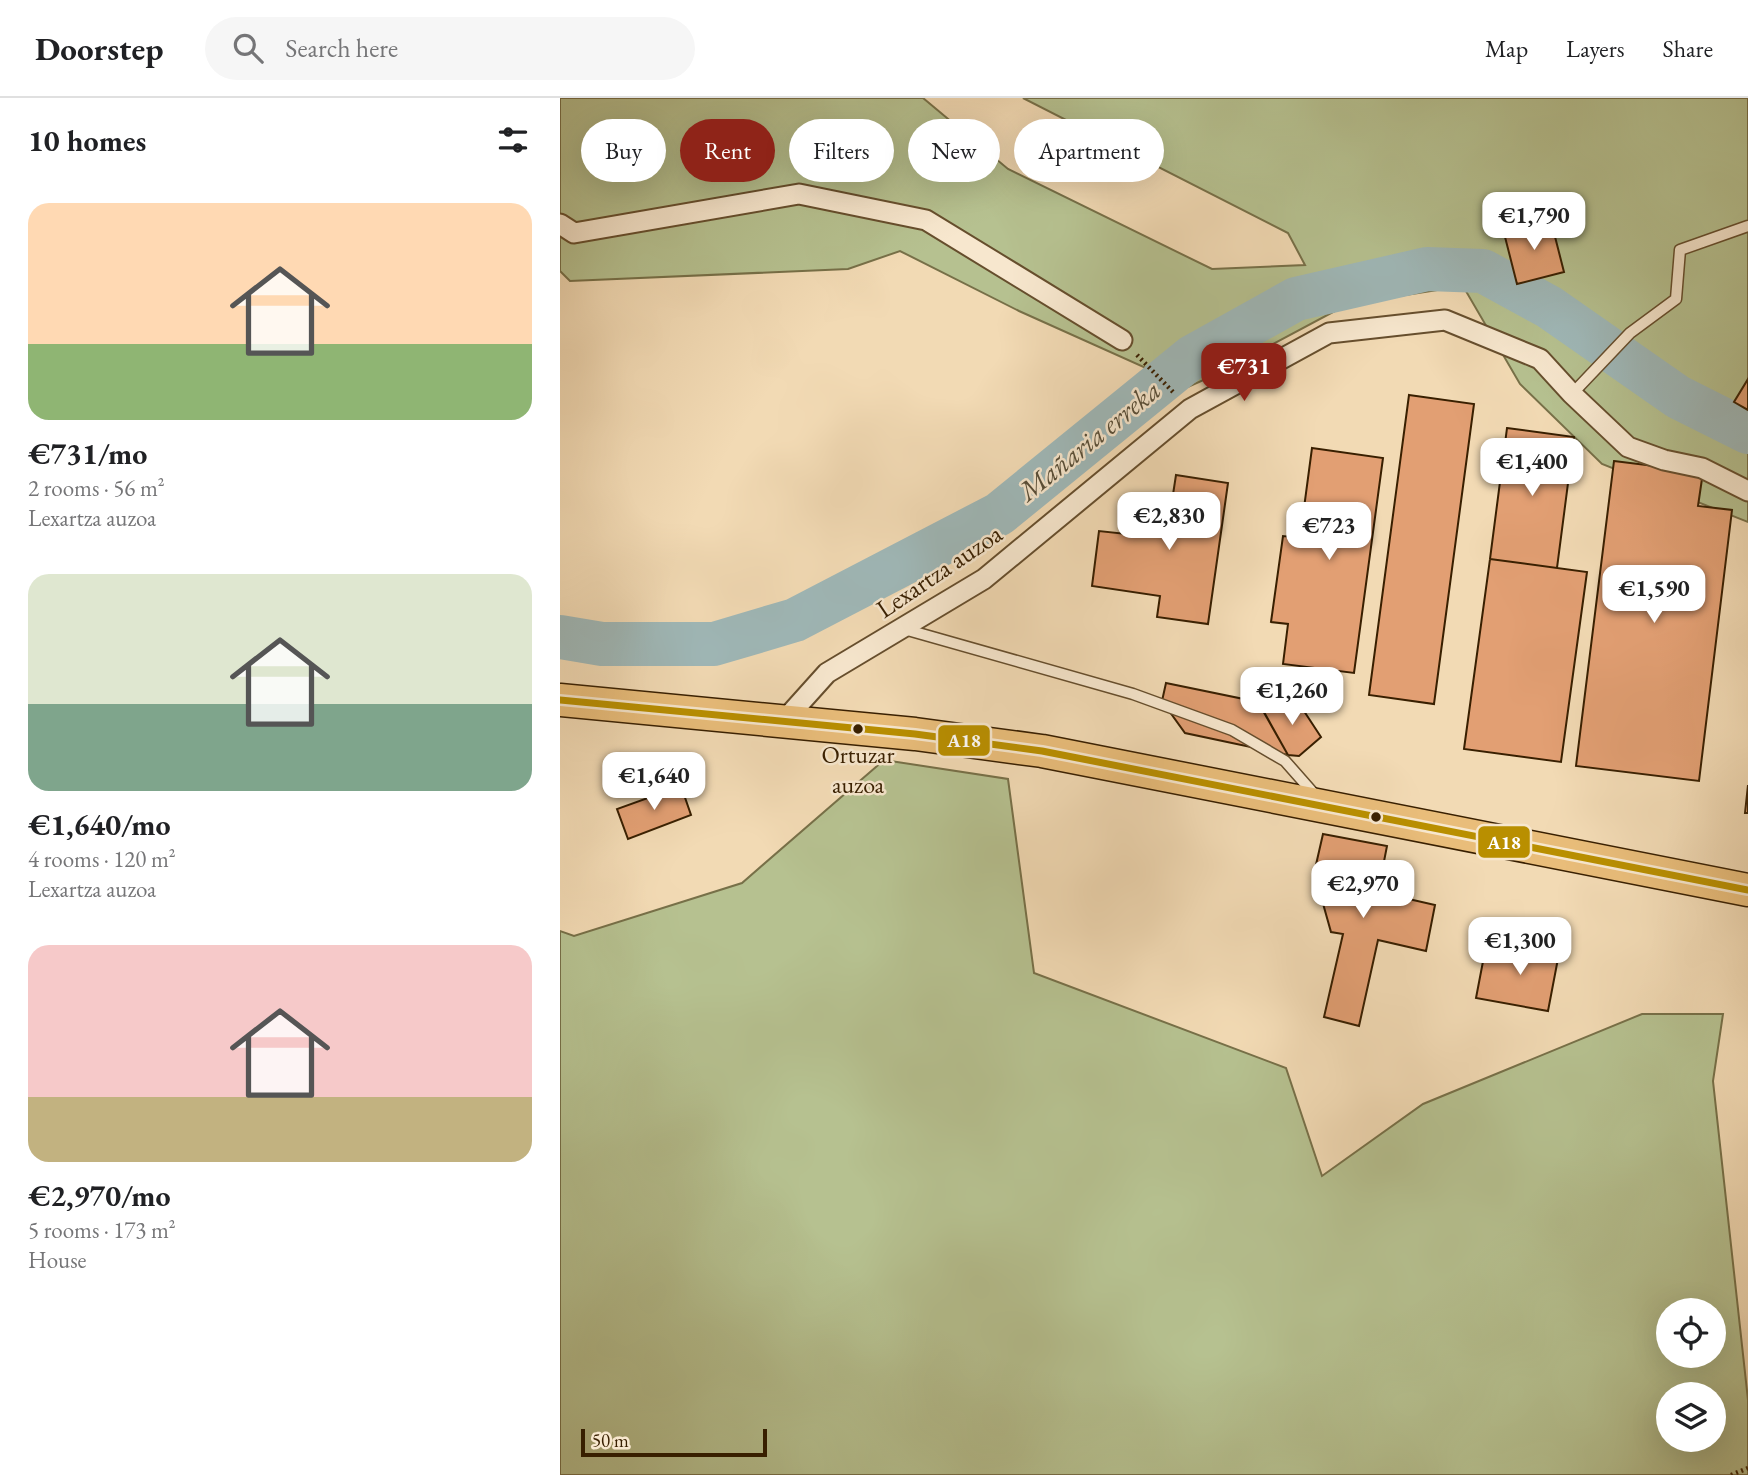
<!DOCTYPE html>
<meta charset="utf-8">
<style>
body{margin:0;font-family:"EB Garamond",serif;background:#f6f6f6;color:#202124;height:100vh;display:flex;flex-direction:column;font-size:26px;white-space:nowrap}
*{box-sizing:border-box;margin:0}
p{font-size:23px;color:#757577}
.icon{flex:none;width:38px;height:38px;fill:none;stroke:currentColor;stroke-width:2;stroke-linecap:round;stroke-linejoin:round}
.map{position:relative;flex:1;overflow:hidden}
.panel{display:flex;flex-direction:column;background:#fff;width:560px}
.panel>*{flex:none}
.guide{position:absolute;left:21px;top:21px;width:665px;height:63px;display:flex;gap:14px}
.tools{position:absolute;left:1096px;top:1200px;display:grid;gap:14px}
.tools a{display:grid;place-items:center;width:70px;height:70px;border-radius:50%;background:#fff;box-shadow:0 7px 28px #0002;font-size:35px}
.scale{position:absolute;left:21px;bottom:18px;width:186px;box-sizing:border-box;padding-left:7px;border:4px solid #381f00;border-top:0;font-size:19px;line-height:24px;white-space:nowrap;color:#381f00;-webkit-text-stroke:5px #f7e7ce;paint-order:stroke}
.price{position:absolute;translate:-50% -60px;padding:0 16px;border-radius:14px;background:#fff;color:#222;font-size:23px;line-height:46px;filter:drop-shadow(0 2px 4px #0008)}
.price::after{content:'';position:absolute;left:50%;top:42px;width:21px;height:16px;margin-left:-10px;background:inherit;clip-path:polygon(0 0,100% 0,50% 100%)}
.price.current{background:#8f2418;color:#fff}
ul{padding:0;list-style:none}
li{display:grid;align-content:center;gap:14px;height:371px;padding:0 28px}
li span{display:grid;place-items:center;height:217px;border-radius:21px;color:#555}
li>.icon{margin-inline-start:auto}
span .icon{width:126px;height:126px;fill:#fffc;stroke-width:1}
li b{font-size:30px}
h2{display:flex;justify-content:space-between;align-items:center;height:84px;padding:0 28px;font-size:30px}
.chip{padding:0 24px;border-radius:32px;background:#fff;box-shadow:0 7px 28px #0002;font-size:24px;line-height:63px}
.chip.current{background:#8f2418;color:#fff}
header{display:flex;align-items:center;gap:42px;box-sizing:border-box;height:98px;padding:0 35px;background:#fff;border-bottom:2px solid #e0e0e0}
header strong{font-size:33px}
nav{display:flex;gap:38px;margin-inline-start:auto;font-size:24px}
.search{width:490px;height:63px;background:#f6f6f6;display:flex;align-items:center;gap:18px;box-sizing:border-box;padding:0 24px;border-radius:38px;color:#757577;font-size:26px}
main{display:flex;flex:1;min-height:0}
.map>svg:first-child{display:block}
</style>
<header>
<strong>Doorstep</strong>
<div class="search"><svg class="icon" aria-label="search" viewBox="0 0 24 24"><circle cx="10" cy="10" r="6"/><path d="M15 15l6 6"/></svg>Search here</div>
<nav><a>Map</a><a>Layers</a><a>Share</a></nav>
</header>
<main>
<section class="panel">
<h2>10 homes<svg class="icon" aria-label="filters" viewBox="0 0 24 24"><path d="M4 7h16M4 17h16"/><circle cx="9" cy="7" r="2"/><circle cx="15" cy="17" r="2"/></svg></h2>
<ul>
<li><span style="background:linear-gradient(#ffd9b3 65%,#8fb573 0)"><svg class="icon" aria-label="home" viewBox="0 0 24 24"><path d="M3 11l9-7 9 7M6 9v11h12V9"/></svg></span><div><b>€731/mo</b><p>2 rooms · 56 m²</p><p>Lexartza auzoa</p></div></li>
<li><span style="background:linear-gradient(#dfe7d0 60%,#7fa58c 0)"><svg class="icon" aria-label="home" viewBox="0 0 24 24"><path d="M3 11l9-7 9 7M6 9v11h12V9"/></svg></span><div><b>€1,640/mo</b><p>4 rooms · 120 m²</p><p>Lexartza auzoa</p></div></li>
<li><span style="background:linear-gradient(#f6c9c9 70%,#c2b280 0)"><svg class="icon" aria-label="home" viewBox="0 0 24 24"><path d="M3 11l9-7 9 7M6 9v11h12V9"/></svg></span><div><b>€2,970/mo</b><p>5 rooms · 173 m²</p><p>House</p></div></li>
</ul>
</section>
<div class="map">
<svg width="1188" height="1377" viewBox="0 0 1188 1377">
<rect width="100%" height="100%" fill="#f2dab4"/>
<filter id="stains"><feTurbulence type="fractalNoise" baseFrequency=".00286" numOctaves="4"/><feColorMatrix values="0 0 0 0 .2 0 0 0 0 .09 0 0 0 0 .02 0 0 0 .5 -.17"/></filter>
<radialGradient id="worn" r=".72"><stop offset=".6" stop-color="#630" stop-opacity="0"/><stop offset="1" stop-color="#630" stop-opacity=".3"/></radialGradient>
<path fill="#b6c190" stroke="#777048" stroke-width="2" fill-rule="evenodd" d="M 0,0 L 363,0 L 448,71 L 652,171 L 745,167 L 728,135 L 463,0 L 1188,0 L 1188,424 L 1042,366 L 960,286 L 903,188 L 788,206 L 657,276 L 628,289 L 459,213 L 340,153 L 288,171 L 10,183 L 0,173 Z
M 324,662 L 448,681 L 474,875 L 726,970 L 762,1078 L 863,1006 L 1082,916 L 1163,916 L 1153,983 L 1188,1302 L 1188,1377 L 0,1377 L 0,833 L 14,838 L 182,785 ZM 1108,1213 L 1153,1213 L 1153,1258 L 1108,1258 ZM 1108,1297 L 1153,1297 L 1153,1342 L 1108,1342 Z"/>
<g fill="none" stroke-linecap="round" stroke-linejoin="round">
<path stroke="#9fb8b8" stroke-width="44" d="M 0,539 L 42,546 L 154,546 L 235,522 L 439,416 L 632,259 L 736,201 L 867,171 L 923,173 L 989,209 L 1118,299 L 1188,334"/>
</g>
<path fill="#e29f73" stroke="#381f00" stroke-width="2" d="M 991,123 L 1004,174 L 957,186 L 944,135 Z
M 1188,281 L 1188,312 L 1174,304 Z
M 849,297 L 914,306 L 874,606 L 809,597 Z
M 947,330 L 1014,339 L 997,470 L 930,461 Z
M 752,350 L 823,360 L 794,575 L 723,566 L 728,526 L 711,524 L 723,438 L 740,440 Z
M 1054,363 L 1143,374 L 1138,408 L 1172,412 L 1139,683 L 1016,668 Z
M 616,377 L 668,385 L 648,526 L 597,519 L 600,498 L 532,488 L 539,433 L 566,436 L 570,411 L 610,416 Z
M 930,461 L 1027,474 L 1001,664 L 904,651 Z
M 606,585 L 698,604 L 728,657 L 625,635 L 602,603 Z
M 720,603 L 738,604 L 761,639 L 739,658 L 728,657 L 704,614 Z
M 1188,687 L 1188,715 L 1185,715 Z
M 121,688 L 131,717 L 68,741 L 57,711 Z
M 763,736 L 827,748 L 818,794 L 875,807 L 866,853 L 818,842 L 799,928 L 764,919 L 783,836 L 771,834 L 762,802 L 769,775 L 755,771 Z
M 964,843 L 1000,850 L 988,913 L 916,900 L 925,853 L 961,859 Z"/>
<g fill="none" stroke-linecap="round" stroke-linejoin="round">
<g stroke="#664e2d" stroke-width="13">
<path id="service" d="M 1012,296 L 1070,235 L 1116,201 L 1120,152 L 1188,128
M 344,531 L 573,596 L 672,632 L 725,663 L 755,697"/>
</g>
<g stroke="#664e2d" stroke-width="23">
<path id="minor" d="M 0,126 L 14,135 L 239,96 L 366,122 L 562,242
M 223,624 L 267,575 L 424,481 L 630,311 L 769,235 L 885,222 L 980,261 L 1012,296 L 1068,349 L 1104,362 L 1142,370 L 1188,393"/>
</g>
<g stroke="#381f00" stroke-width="35">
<path id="primary" d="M 0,602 L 355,636 L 482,653 L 1188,792"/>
</g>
<path stroke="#381f00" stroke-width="4.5" stroke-dasharray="2 3.5" stroke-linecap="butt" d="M 577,257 L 615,296
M 1171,1377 L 1188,1370"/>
<use href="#service" stroke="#f7e7ce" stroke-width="10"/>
<use href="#minor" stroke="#f7e7ce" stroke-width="19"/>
<use href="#primary" stroke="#e9bd7a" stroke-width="32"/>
<g stroke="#f7e7ce" stroke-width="12">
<path id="bus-1" d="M 0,602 L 355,636 L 482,653 L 1188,792"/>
</g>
<use href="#bus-1" stroke="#b98f00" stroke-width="7"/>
</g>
<g fill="#381f00" stroke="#f7e7ce" stroke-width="2.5">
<circle cx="298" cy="631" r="6"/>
<circle cx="816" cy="719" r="6"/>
</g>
<g text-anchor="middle" stroke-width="5" stroke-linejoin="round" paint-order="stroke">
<g font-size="24" fill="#381f00" stroke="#f7e7ce">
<text x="298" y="665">Ortuzar<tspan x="298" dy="30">auzoa</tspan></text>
</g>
<g font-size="26" fill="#381f00" stroke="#f7e7ce">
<text transform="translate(379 473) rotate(-34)" y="9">Lexartza auzoa</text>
</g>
<g font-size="28" font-style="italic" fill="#574d37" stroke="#f7e7ce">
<text transform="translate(529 342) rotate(-39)" y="10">Mañaria erreka</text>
</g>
</g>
<g stroke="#f7e7ce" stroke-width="2.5">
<rect x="377" y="626" width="54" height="33" rx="7" fill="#b98f00"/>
<rect x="917" y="727" width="54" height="34" rx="7" fill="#b98f00"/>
</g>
<g font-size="19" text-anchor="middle" font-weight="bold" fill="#fff">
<text x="404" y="649">A18</text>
<text x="944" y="751">A18</text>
</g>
<rect width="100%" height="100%" filter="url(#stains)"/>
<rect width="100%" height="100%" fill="url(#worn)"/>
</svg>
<div class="tools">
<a><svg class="icon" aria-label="locate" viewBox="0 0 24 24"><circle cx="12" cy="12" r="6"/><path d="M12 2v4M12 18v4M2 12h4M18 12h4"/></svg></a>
<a><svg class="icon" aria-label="layers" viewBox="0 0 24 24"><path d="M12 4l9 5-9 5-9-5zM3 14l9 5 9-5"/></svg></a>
</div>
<div class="scale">50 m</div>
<b class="price" style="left:974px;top:154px">€1,790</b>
<b class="price current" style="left:684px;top:305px">€731</b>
<b class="price" style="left:972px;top:400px">€1,400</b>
<b class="price" style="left:609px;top:454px">€2,830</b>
<b class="price" style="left:769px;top:464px">€723</b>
<b class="price" style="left:1094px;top:527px">€1,590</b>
<b class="price" style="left:732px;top:629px">€1,260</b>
<b class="price" style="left:94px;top:714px">€1,640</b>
<b class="price" style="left:803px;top:822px">€2,970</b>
<b class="price" style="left:960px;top:879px">€1,300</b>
<div class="guide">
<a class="chip">Buy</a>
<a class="chip current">Rent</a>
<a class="chip">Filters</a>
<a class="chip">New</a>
<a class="chip">Apartment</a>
</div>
</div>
</main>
